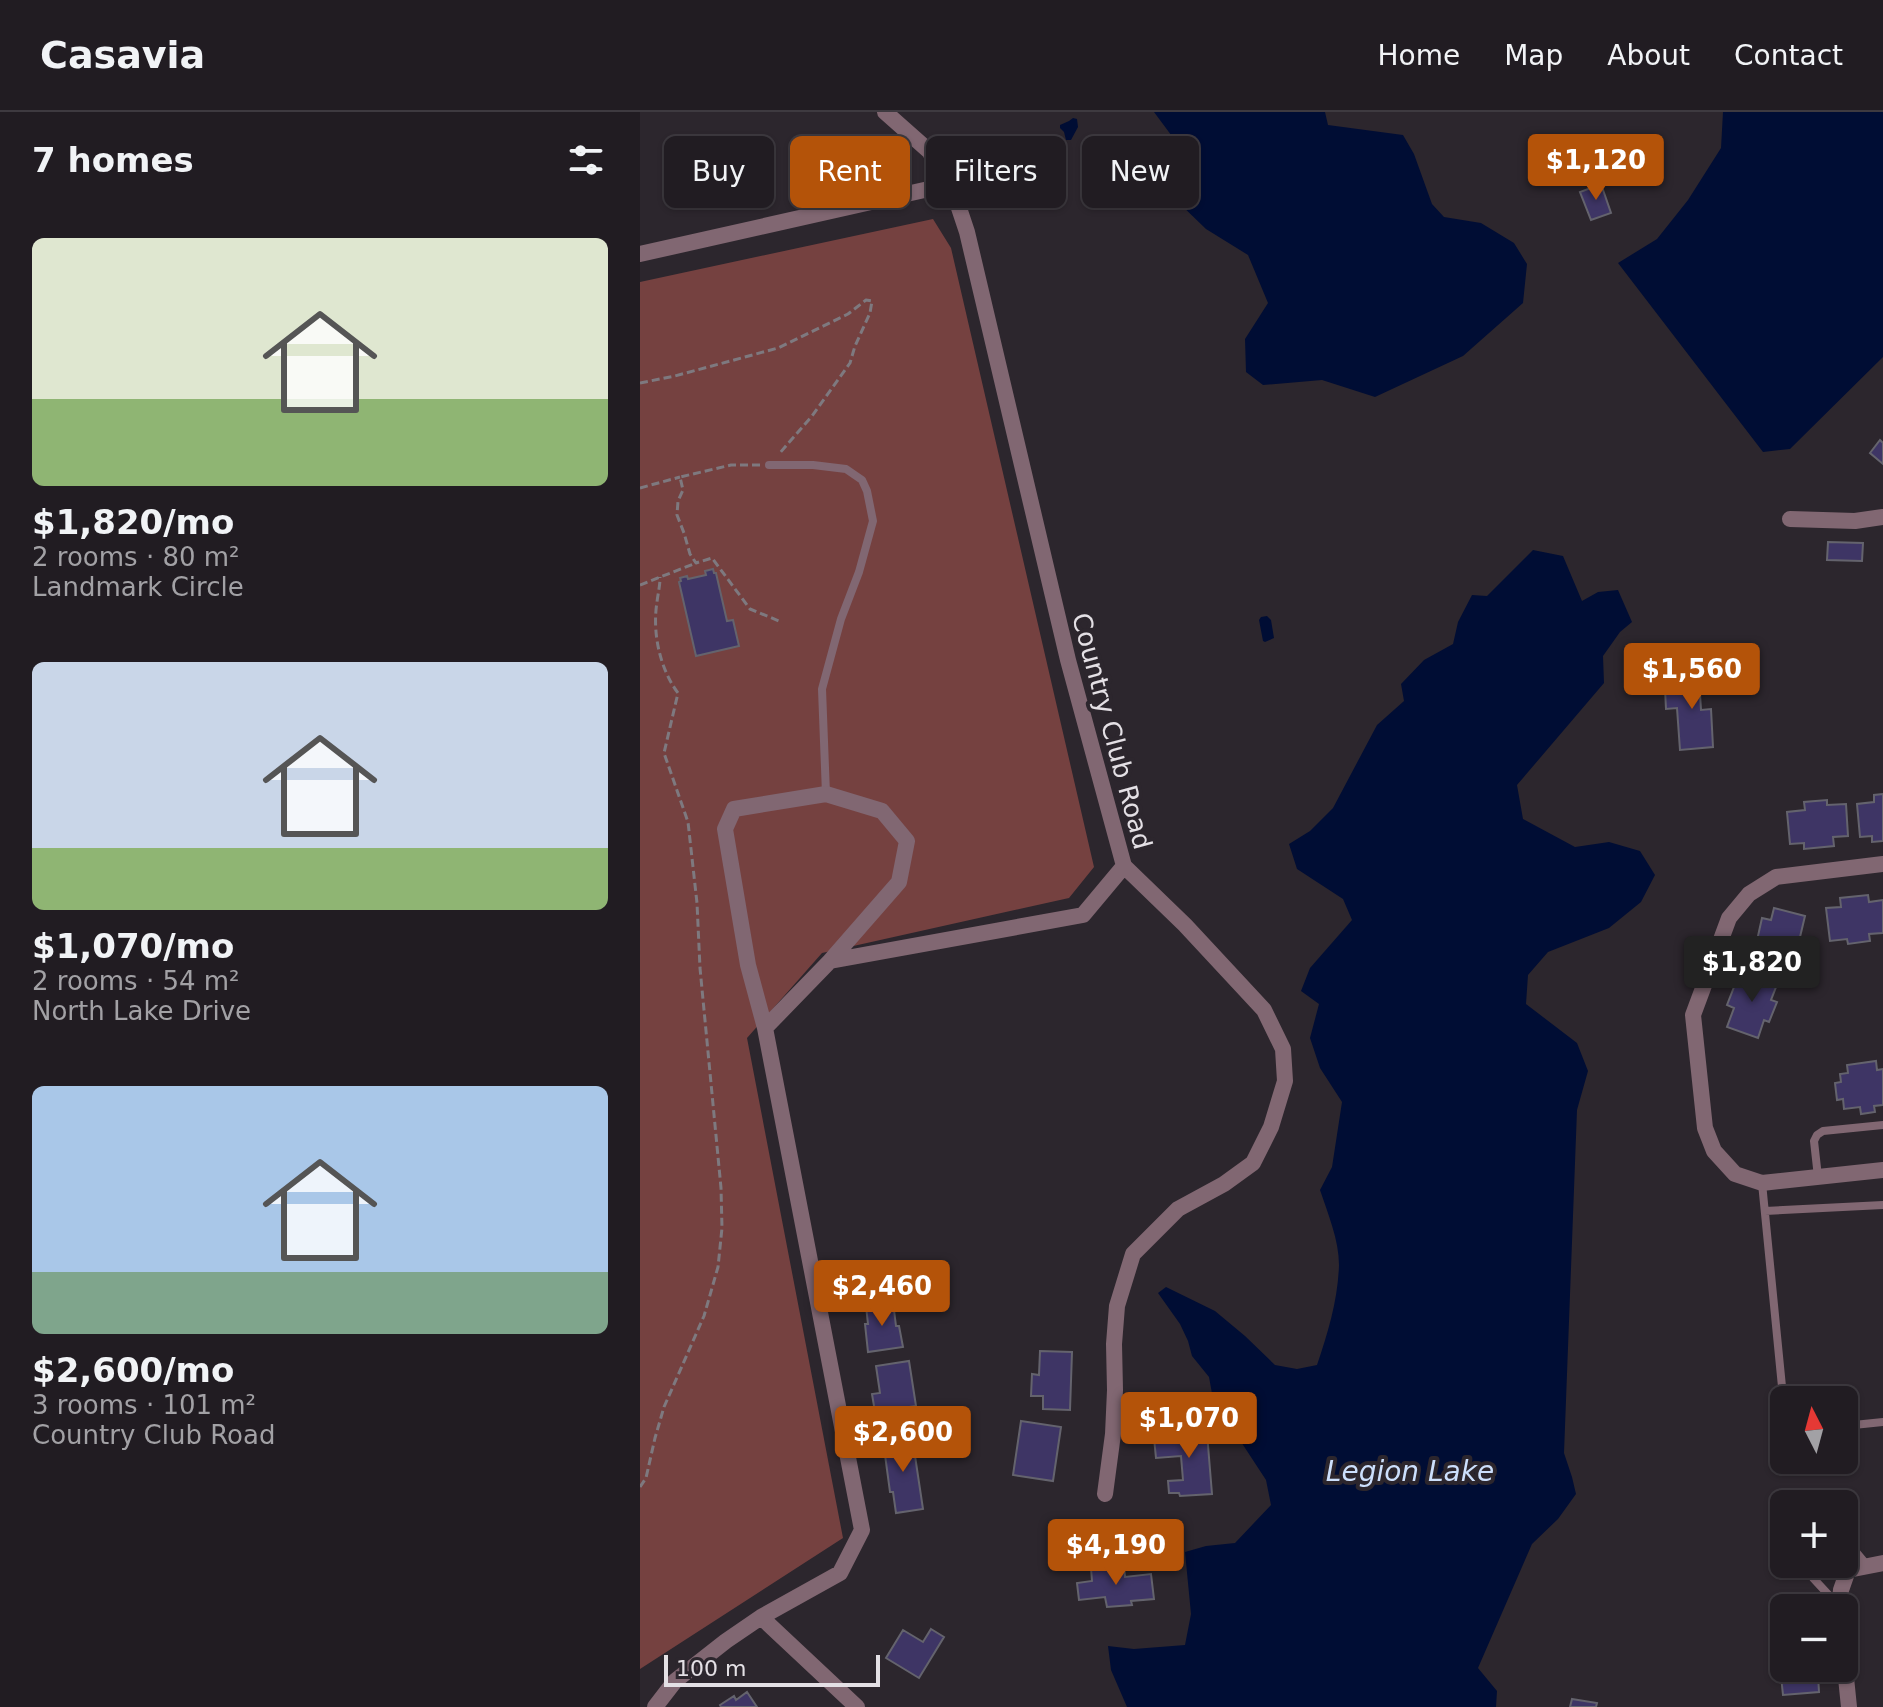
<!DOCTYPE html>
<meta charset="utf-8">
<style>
body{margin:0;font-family:"DejaVu Sans",sans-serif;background:#2d292f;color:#f1f3f6;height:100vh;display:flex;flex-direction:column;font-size:30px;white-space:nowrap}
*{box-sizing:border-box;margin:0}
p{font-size:26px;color:#a2a1a5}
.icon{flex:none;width:44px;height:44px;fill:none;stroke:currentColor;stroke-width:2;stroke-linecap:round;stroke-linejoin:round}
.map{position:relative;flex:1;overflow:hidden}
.sheet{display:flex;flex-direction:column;background:#211c22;width:640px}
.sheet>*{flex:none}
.guide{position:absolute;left:24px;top:24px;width:760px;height:72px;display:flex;gap:16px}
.needle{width:52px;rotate:354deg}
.fabs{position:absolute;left:1130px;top:1274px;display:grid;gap:16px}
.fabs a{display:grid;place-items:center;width:88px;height:88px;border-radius:12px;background:#211c22;box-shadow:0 2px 6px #0004,0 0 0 2px #3e3a40;font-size:40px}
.scale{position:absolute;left:24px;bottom:20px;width:216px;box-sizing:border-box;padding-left:8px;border:4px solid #e4e0e5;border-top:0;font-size:22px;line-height:28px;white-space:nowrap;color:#e4e0e5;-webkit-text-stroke:6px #2c262d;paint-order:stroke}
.price{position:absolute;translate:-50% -68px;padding:0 18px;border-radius:8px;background:#b45309;color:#fff;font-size:26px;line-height:52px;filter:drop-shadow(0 2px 4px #0008)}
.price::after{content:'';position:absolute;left:50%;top:48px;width:24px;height:18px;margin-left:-12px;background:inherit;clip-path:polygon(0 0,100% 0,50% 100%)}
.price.selected{background:#222;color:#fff}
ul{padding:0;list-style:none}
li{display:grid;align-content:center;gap:16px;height:424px;padding:0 32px}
li span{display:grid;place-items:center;height:248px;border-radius:12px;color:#555}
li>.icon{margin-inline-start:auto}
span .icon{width:144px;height:144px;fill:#fffc;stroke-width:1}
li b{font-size:34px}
h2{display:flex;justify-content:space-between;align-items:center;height:96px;padding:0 32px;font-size:34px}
.tag{padding:0 28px;border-radius:12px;background:#211c22;box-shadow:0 2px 6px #0004,0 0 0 2px #3e3a40;font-size:28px;line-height:72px}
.tag.selected{background:#b45309;color:#fff}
header{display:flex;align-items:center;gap:48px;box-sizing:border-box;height:112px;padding:0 40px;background:#211c22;border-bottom:2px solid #3e3a40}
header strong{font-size:38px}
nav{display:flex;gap:44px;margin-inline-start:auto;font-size:28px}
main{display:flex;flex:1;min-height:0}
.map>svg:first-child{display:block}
</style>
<header>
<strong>Casavia</strong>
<nav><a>Home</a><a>Map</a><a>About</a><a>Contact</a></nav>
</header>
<main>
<section class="sheet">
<h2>7 homes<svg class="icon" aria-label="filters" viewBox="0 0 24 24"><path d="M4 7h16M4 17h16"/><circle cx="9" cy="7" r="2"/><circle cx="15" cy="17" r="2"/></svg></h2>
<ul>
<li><span style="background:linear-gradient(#dfe7d0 65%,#8fb573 0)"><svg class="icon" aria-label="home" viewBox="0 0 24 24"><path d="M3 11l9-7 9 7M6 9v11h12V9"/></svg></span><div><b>$1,820/mo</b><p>2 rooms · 80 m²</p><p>Landmark Circle</p></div></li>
<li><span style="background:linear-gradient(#c9d6e8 75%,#8fb573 0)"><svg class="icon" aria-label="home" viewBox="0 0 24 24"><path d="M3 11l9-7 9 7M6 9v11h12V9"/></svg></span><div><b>$1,070/mo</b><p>2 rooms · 54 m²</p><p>North Lake Drive</p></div></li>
<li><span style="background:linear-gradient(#a9c7e8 75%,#7fa58c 0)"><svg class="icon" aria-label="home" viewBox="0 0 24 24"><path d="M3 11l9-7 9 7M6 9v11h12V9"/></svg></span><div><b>$2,600/mo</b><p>3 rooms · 101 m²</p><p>Country Club Road</p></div></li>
</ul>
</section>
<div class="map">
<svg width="1243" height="1595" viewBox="0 0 1243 1595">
<rect width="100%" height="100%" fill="#2c262d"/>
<path fill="#754140" d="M 293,107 L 311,136 L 454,755 L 429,786 L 182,841 L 107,926 L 203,1426 L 0,1557 L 0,170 Z"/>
<path fill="#000d34" d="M 514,0 L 685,0 L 688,13 L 763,23 L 774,42 L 792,92 L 804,105 L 841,111 L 874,131 L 887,152 L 883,191 L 823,244 L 735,285 L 682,268 L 623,273 L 606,260 L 605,227 L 628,191 L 608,143 L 566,117 L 537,89 L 537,31 Z
M 1083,0 L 1243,0 L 1243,245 L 1150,337 L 1123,340 L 978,151 L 1017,127 L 1048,88 L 1081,36 Z
M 433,6 L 437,7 L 438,15 L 431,28 L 426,28 L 424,20 L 420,16 L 420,13 L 429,9 Z
M 893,438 L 923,444 L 942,489 L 958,480 L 978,478 L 992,510 L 980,520 L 963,544 L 964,571 L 877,673 L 883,707 L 935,735 L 969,730 L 1000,739 L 1015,763 L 1001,790 L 969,816 L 908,840 L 888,863 L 886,892 L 937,931 L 948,959 L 937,998 L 924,1341 L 932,1365 L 936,1382 L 918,1407 L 892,1432 L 838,1556 L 857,1579 L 856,1595 L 487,1595 L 471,1558 L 468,1534 L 494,1537 L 545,1533 L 551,1502 L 545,1440 L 566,1434 L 595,1431 L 631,1393 L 626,1368 L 573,1287 L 569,1265 L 552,1244 L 548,1229 L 540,1212 L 518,1181 L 526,1175 L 575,1199 L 605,1224 L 635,1253 L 657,1257 L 677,1253 C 688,1221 698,1187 699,1153 C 699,1128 688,1102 680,1078 L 692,1055 L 702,990 L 680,956 L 670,926 L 679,892 L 661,879 L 670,856 L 712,808 L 703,787 L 657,757 L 649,732 L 670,719 L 693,696 L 737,613 L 764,589 L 761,572 L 784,548 L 813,532 L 818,510 L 832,483 L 847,484 Z
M 627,504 L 631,508 L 634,526 L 625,530 L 623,529 L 619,508 L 621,505 Z"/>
<path fill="#3e3565" stroke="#64636d" stroke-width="2" d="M 961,72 L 971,101 L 951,108 L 940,80 Z
M 1240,328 L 1243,331 L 1243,352 L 1230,341 Z
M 1188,430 L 1223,431 L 1222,449 L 1187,448 Z
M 73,457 L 74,461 L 76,461 L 87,509 L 93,508 L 99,534 L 56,544 L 39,470 L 41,469 L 40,466 L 47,464 L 48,467 L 66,463 L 65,459 Z
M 1070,563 L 1072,581 L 1060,582 L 1061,598 L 1071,597 L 1073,635 L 1040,638 L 1037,596 L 1026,597 L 1025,577 L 1037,576 L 1036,565 Z
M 1243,682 L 1243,729 L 1232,730 L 1232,724 L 1220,725 L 1217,692 L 1234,690 L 1234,683 Z
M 1187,688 L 1187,693 L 1206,692 L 1208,724 L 1193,725 L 1194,734 L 1164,737 L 1164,731 L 1150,732 L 1147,700 L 1165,698 L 1164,690 Z
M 1228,783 L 1229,790 L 1243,788 L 1243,821 L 1229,822 L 1230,829 L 1208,832 L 1207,827 L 1190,829 L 1186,796 L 1201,795 L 1200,786 Z
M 1134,796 L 1165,804 L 1160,825 L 1164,826 L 1159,847 L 1151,845 L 1147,860 L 1116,852 L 1121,834 L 1116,833 L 1122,806 L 1131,808 Z
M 1107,858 L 1138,870 L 1131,888 L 1137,890 L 1129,910 L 1124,908 L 1118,926 L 1087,915 L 1094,896 L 1087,893 L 1096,870 L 1102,872 Z
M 1236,949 L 1237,958 L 1243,957 L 1243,993 L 1234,994 L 1235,1000 L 1221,1002 L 1220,995 L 1204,997 L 1203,987 L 1197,988 L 1195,971 L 1201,970 L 1200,962 L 1208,961 L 1207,953 Z
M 253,1190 L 256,1214 L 259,1214 L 263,1235 L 228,1240 L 225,1212 L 228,1212 L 226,1194 Z
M 400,1239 L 432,1240 L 430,1298 L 403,1297 L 403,1284 L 391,1284 L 392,1262 L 399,1263 Z
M 269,1249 L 276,1294 L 235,1300 L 232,1282 L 240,1281 L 236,1254 Z
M 381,1309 L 421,1315 L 413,1369 L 373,1363 Z
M 566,1309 L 572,1382 L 540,1384 L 539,1381 L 529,1381 L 528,1369 L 543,1368 L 541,1344 L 516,1346 L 514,1326 L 550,1323 L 549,1311 Z
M 272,1324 L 283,1397 L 256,1401 L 253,1380 L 250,1380 L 243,1328 Z
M 484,1453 L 485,1465 L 511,1462 L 514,1487 L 491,1489 L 492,1493 L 467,1495 L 465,1485 L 439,1488 L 437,1471 L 452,1469 L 451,1456 Z
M 291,1517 L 304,1525 L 279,1566 L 246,1546 L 263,1518 L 283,1530 Z
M 1144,1545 L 1144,1556 L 1171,1556 L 1172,1563 L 1178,1563 L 1179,1580 L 1143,1583 L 1141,1564 L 1136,1564 L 1135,1546 Z
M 107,1580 L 117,1595 L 81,1595 L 80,1593 L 94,1584 L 96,1588 Z
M 932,1587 L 957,1591 L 956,1595 L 930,1595 Z"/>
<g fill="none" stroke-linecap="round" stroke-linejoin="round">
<path stroke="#7e797f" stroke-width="3" stroke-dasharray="8 4" stroke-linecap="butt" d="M 0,271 L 35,264 L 138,236 L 208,202 L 226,188 L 232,189 L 230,201 L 215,234 L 210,251 L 172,304 L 139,342
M 120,353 L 91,353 L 40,365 L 43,378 L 38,389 L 37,403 L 44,421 L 50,442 L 56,451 L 72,446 L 110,497 L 139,509
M 0,376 L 40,365
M 0,473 L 56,451
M 0,1375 L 6,1366 L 15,1326 L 24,1295 L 64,1204 L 78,1155 L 82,1116 L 81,1076 L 60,856 L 57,791 L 48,710 L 24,641 L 38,581 C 20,557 12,521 17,490 C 18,481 20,475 20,465"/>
<path stroke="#816772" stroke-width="8" d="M 129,353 L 173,353 L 206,357 L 222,368 L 227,379 L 233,409 L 219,460 L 201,507 L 182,577 L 186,682
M 1178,1065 L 1174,1029 L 1177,1023 L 1183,1019 L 1243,1013
M 1122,1071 L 1144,1295
M 1125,1099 L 1243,1093
M 1204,1314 L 1243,1310
M 1204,1433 L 1212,1435 L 1227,1453
M 1172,1452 L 1173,1466 L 1198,1493"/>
<path stroke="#816772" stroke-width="16" d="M 245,0 L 289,39 L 311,72 L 327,120 L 428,548 L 484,754
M 0,142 L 311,72
M 1150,407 L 1215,409 L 1243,405
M 1243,752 L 1136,765 L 1109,782 L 1089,806 L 1053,903 L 1065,1016 L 1074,1039 L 1095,1062 L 1122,1071 L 1243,1058
M 125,916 L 190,849 L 443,803 L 484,754
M 465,1382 L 473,1322 L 475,1278 L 474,1232 L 477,1194 L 493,1142 L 538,1097 L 584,1072 L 613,1051 L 631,1015 L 645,969 L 643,937 L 624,898 L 545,813 L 484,754
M 1199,1496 L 1201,1478 L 1208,1458 L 1243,1451
M 121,1505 L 217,1595
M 1204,1546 L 1209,1595
M 15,1595 L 35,1569 L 86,1529 L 121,1505 L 200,1461 L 222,1418 L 125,916 L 108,853 L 85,717 L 94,697 L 186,682 L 242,699 L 267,729 L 259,770 L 190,849"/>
</g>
<g text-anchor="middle" stroke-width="8" stroke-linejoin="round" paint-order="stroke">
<g font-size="26" fill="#e4e0e5" stroke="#2c262d">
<text transform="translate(472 619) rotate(75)" y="9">Country Club Road</text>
</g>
<g font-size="28" font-style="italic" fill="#ccdffc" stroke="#2c262d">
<text x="770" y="1369">Legion Lake</text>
</g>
</g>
</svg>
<div class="fabs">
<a><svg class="needle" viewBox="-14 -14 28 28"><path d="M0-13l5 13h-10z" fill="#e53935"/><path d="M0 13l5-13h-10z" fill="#a2a1a5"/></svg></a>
<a>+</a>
<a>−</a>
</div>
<div class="scale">100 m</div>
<b class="price" style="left:956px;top:90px">$1,120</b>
<b class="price" style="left:1052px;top:599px">$1,560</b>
<b class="price selected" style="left:1112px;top:892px">$1,820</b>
<b class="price" style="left:242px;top:1216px">$2,460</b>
<b class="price" style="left:549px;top:1348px">$1,070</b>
<b class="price" style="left:263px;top:1362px">$2,600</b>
<b class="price" style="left:476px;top:1475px">$4,190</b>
<div class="guide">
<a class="tag">Buy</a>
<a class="tag selected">Rent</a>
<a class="tag">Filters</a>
<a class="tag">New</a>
</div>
</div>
</main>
